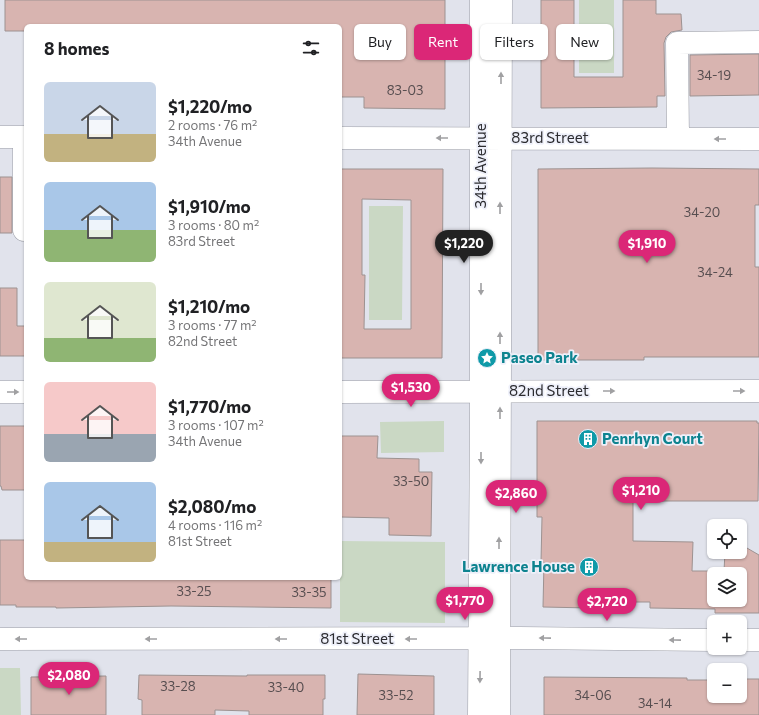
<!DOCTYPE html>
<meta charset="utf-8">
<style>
body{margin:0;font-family:Commissioner,sans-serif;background:#f6f6f6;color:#202124;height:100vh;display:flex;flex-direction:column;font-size:15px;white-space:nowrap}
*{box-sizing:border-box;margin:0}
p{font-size:13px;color:#757577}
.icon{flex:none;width:22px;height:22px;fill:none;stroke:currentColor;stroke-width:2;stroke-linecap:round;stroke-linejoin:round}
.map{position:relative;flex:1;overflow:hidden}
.panel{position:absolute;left:24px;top:24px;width:318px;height:556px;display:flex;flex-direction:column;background:#fff;border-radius:6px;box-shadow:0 1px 3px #0004}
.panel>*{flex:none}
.hud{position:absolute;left:354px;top:24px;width:345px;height:36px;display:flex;gap:8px}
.tools{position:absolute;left:707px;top:519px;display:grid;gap:8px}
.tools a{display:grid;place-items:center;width:40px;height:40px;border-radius:6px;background:#fff;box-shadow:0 1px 3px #0004;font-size:20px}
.price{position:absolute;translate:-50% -34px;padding:0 9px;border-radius:14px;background:#db2777;color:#fff;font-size:13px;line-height:26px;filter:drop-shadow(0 1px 2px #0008)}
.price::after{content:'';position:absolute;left:50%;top:24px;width:12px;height:9px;margin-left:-6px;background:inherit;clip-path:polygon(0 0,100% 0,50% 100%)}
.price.active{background:#222;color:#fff}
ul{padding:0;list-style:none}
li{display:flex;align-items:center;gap:12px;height:100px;padding:0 20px}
li span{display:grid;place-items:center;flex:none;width:112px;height:80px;border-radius:6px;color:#555}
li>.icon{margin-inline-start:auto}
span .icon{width:48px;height:48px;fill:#fffc;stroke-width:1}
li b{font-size:17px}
h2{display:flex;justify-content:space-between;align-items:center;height:48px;padding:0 20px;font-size:17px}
.chip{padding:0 14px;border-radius:6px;background:#fff;box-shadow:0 1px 3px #0004;font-size:14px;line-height:36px}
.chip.active{background:#db2777;color:#fff}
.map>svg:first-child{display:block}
</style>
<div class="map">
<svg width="759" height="715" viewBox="0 0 759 715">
<rect width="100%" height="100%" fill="#e1e3ec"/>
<path fill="#cad8c4" d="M 579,0 L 614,0 L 614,73 L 579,73 Z
M 369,206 L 403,206 L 402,320 L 369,320 Z
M 444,421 L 444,452 L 381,453 L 380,422 Z
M 340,541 L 445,542 L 445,623 L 340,622 Z
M 0,668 L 20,668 L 21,715 L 0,715 Z"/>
<path fill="#d8b4b0" stroke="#9d9291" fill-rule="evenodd" d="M 5,0 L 445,0 L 445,109 L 364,108 L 364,97 L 340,97 L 340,26 L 26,26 L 26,31 L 5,31 Z
M 541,0 L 574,0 L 574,77 L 623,77 L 623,0 L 656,0 L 656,14 L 681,14 L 682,30 L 671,32 L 666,37 L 664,43 L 665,96 L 657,96 L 657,107 L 541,108 Z
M 759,54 L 759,95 L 690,96 L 690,55 Z
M 652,168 L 759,169 L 759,205 L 755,205 L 755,267 L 759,267 L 759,357 L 644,357 L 644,360 L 538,360 L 538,169 Z
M 340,169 L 443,169 L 442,358 L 340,358 ZM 362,199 L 411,200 L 411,329 L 364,329 L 365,275 L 362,275 Z
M 0,177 L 12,177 L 12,233 L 0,233 Z
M 0,288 L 17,288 L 17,326 L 26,326 L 26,356 L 0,356 Z
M 537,421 L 757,421 L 757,423 L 759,423 L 758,501 L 633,501 L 633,541 L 693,542 L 692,571 L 724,571 L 725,552 L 740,552 L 740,544 L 759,555 L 759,613 L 715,613 L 715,609 L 650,608 L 650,602 L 590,602 L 590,608 L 543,607 L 544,562 L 541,562 L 542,517 L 537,517 ZM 714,574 L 740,574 L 740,600 L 714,600 Z
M 0,426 L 26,426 L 26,490 L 2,490 L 1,486 L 0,486 Z
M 340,436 L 378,436 L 377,458 L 419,459 L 419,472 L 432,472 L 431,536 L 389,535 L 389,518 L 340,517 Z
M 0,540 L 26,540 L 26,578 L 331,578 L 331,608 L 171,606 L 56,608 L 56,607 L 16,607 L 16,605 L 0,605 Z
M 358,674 L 434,676 L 434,715 L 357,715 Z
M 139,675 L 247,676 L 247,675 L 325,675 L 325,699 L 323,699 L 323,715 L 249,715 L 249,711 L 215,710 L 215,715 L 142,715 L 142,700 L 138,699 Z
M 106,676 L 106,715 L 31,715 L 31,677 Z
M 544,677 L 687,678 L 687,680 L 714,680 L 714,696 L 740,696 L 740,679 L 759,679 L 759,715 L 544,715 Z"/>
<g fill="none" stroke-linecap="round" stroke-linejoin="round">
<g stroke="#9b9da6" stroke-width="23">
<path id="minor" d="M 0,137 L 26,137
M 24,137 L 24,230 L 26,230
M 340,138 L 759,139
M 678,139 L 677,43 L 759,42
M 0,392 L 26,392
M 340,392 L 759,391
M 0,639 L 519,638 L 714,640
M 740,640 L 759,640
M 479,715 L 481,411 L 481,0
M 499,715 L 501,0"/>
</g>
<use href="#minor" stroke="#fff" stroke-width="22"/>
</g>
<defs><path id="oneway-solid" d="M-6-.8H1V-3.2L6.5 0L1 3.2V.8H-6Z"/></defs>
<g fill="#a0a0a2">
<use href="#oneway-solid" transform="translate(501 78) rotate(-90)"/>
<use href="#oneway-solid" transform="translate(442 138) rotate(-180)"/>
<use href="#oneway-solid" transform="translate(720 139) rotate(-180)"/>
<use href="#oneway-solid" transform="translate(500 208) rotate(-90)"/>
<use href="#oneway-solid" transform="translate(481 289) rotate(90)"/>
<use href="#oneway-solid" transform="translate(500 338) rotate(-90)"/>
<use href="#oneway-solid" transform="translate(609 391)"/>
<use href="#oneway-solid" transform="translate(739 391)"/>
<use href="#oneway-solid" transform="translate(13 392)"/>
<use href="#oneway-solid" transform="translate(500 413) rotate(-90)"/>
<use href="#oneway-solid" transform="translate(481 458) rotate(90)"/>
<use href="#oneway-solid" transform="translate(499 543) rotate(-90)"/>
<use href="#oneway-solid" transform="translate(545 638) rotate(-179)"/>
<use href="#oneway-solid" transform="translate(21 639) rotate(180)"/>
<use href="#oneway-solid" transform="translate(151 639) rotate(180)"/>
<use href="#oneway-solid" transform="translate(281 639) rotate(180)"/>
<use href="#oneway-solid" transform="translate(411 639) rotate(180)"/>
<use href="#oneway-solid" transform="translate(675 640) rotate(-179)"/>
<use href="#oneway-solid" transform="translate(480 677) rotate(91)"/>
</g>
<defs>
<g id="sight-disc" transform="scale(1)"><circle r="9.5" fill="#0f9aa8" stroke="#eef0fa"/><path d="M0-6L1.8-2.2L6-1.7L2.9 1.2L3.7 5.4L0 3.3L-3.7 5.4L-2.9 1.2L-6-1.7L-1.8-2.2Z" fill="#fff"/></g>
<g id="building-disc" transform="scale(1)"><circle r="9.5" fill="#0f9aa8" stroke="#eef0fa"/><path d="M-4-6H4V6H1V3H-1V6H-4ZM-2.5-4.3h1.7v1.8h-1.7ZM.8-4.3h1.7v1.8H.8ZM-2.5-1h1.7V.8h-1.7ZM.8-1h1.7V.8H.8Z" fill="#fff"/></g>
</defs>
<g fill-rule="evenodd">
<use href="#sight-disc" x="487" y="358"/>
<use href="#building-disc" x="588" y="439"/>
<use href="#building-disc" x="589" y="567"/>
</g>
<g text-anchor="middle" stroke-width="3.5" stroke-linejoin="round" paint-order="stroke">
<g font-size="13" fill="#574e50">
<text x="714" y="80">34-19</text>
<text x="405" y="95">83-03</text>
<text x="702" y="217">34-20</text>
<text x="715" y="277">34-24</text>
<text x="411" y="486">33-50</text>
<text x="194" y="596">33-25</text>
<text x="309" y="597">33-35</text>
<text x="178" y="691">33-28</text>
<text x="286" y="692">33-40</text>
<text x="396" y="700">33-52</text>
<text x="593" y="700">34-06</text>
<text x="655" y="708">34-14</text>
</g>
<g font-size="15" fill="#2c2c30" stroke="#eef0fa">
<text x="550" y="143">83rd Street</text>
<text transform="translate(481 166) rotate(-90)" y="5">34th Avenue</text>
<text x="549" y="396">82nd Street</text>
<text x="357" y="644">81st Street</text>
</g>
<g font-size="15" font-weight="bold" fill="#0d838f" stroke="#eef0fa" text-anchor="start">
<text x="501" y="363">Paseo Park</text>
<text x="602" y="444">Penrhyn Court</text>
<text x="575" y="572" text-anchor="end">Lawrence House</text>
</g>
</g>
</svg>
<div class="tools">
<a><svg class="icon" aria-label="locate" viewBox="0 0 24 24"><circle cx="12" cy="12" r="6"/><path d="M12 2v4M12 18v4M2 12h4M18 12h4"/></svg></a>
<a><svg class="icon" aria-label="layers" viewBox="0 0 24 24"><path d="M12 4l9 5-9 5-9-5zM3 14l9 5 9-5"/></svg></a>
<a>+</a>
<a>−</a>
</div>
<b class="price active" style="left:464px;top:264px">$1,220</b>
<b class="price" style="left:647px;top:264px">$1,910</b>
<b class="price" style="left:411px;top:408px">$1,530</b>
<b class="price" style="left:641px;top:511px">$1,210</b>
<b class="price" style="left:516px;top:514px">$2,860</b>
<b class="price" style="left:465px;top:621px">$1,770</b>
<b class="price" style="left:607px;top:622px">$2,720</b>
<b class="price" style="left:69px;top:696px">$2,080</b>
<div class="hud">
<a class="chip">Buy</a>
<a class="chip active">Rent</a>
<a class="chip">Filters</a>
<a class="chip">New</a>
</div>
<section class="panel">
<h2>8 homes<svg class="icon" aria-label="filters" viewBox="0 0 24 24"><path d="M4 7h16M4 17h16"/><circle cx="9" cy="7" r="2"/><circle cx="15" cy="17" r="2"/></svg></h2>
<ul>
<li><span style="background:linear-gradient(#c9d6e8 65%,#c2b280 0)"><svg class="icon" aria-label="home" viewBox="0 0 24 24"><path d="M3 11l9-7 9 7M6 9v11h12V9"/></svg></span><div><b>$1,220/mo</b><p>2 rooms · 76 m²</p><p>34th Avenue</p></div></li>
<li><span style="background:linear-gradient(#a9c7e8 60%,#8fb573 0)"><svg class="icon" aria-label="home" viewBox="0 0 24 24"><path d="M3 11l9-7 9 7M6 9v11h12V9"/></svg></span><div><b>$1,910/mo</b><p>3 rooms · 80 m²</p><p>83rd Street</p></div></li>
<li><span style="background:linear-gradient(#dfe7d0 70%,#8fb573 0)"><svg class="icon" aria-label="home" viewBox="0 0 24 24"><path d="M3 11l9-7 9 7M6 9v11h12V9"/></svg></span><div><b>$1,210/mo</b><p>3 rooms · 77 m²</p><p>82nd Street</p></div></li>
<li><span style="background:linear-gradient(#f6c9c9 65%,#9aa5b1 0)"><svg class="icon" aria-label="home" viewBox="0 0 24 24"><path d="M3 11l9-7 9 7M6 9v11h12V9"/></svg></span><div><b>$1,770/mo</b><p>3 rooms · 107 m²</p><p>34th Avenue</p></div></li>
<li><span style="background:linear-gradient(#a9c7e8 75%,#c2b280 0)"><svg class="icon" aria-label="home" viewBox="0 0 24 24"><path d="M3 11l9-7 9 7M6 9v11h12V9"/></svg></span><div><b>$2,080/mo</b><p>4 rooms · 116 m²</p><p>81st Street</p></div></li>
</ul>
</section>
</div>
